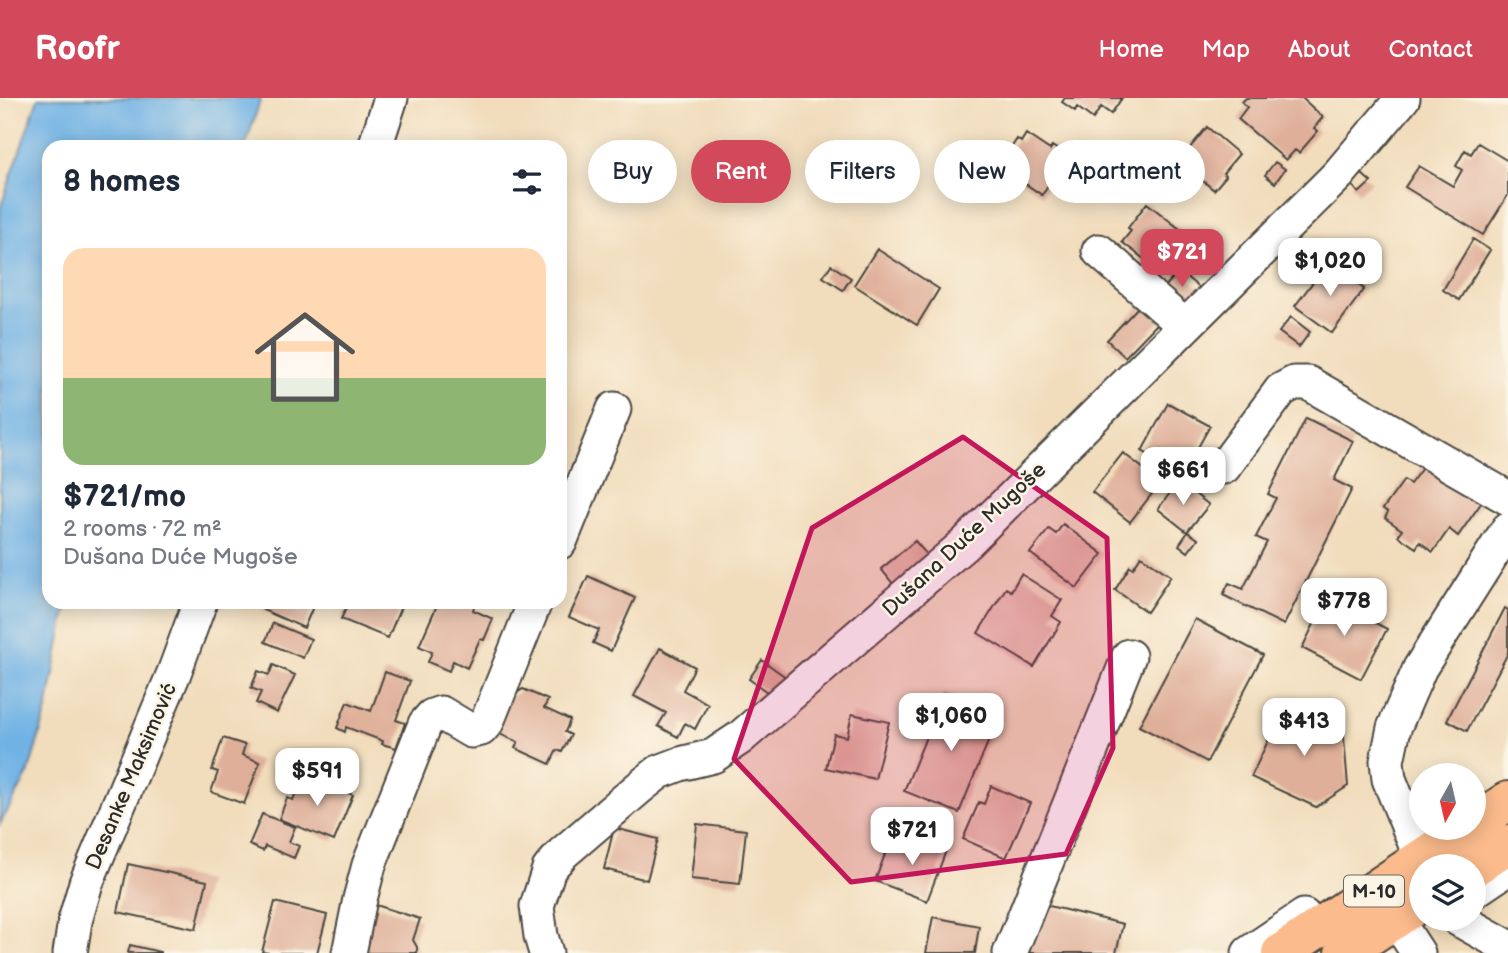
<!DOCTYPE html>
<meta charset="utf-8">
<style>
body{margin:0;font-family:"Balsamiq Sans",sans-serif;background:#f2f2f3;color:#1f2937;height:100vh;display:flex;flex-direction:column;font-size:26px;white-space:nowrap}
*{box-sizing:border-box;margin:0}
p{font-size:23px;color:#747a83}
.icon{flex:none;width:38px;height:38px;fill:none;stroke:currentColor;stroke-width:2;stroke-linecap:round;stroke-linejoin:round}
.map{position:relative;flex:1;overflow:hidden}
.drawer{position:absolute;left:42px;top:42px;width:525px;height:469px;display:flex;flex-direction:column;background:#fff;border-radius:21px;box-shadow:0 4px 18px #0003}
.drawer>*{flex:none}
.guide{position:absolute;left:588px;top:42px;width:665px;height:63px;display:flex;gap:14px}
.needle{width:46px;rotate:188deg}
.controls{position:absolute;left:1409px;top:665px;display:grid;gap:14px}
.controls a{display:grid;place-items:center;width:77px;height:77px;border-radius:50%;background:#fff;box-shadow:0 4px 18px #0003;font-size:35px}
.price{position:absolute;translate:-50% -60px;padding:0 16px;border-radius:14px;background:#fff;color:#222;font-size:23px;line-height:46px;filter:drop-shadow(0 2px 4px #0008)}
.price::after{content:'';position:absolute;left:50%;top:42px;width:21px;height:16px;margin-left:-10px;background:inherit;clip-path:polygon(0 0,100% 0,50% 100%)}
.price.selected{background:#d1495b;color:#fff}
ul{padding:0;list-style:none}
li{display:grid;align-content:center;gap:14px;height:371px;padding:0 21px}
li+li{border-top:2px solid #e0e1e3}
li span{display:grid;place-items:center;height:217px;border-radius:21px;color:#555}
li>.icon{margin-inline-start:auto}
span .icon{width:126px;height:126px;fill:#fffc;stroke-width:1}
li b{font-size:30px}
h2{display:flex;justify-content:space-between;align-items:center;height:84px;padding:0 21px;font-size:30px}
.tag{padding:0 24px;border-radius:32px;background:#fff;box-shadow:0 4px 18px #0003;font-size:24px;line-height:63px}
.tag.selected{background:#d1495b;color:#fff}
header{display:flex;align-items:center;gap:42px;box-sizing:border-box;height:98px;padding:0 35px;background:#d1495b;color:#fff}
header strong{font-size:33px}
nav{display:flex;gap:38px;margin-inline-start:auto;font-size:24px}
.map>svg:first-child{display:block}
</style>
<header>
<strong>Roofr</strong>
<nav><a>Home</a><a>Map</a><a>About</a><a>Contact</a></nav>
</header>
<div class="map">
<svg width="1508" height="855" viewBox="0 0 1508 855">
<rect width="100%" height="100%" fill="#fcf5e5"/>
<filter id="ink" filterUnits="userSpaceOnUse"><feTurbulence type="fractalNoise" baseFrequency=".0143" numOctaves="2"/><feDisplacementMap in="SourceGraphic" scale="14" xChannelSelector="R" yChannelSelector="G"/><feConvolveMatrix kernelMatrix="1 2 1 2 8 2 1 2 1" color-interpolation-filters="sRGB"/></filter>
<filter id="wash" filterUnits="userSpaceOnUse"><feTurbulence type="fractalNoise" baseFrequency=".00686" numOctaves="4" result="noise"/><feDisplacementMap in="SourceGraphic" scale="28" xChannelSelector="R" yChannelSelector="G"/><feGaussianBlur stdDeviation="1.57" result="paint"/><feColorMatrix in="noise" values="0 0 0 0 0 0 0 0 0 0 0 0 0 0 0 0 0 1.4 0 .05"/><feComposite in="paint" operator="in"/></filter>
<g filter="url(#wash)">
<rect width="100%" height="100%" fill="#f1dcbb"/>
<path fill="#71b2e5" stroke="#4e6e88" stroke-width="2" d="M 38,0 L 261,0 L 245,49 L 49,49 L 49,504 L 69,504 L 64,522 L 47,612 L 28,676 L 0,726 L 0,111 Z"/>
<g id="blocks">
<path fill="#dfaf99" d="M 1065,0 L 1122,0 L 1111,16 L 1101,9 L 1093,21 L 1077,9 L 1075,13 L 1062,4 Z
M 1246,0 L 1302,0 L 1323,19 L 1314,30 L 1318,33 L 1299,55 L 1295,52 L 1286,62 L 1238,21 L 1247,9 L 1242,4 Z
M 1207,29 L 1239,56 L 1223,75 L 1226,78 L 1214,92 L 1179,63 Z
M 1026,36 L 1050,52 L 1052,48 L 1068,59 L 1060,71 L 1063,73 L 1054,86 L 1051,84 L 1042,97 L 1020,82 L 1022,79 L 1005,67 L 1011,59 L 1007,56 L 1017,41 L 1021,44 Z
M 1478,45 L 1508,63 L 1508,97 L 1483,137 L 1405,89 L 1419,68 L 1453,88 L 1462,72 L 1456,68 L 1465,52 L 1471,56 Z
M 1275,64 L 1285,71 L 1275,85 L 1265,77 Z
M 1362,76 L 1371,84 L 1359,95 L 1351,86 Z
M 1147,105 L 1181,132 L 1153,168 L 1122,144 L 1131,133 L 1128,130 Z
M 1473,141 L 1490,152 L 1459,202 L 1443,192 Z
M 877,151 L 939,191 L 917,227 L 854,187 Z
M 1328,164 L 1364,191 L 1332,235 L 1295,208 Z
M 831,167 L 851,180 L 843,192 L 823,179 Z
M 1179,173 L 1201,191 L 1186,208 L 1164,190 Z
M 1142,205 L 1160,223 L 1125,259 L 1107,242 Z
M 1291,219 L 1310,234 L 1299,249 L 1279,234 Z
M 1168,305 L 1210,328 L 1183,376 L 1142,353 Z
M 1306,320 L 1353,343 L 1334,382 L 1352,391 L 1284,527 L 1223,497 L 1229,485 L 1243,491 L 1267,444 L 1256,439 L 1276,400 L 1268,396 Z
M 1123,355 L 1161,384 L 1130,424 L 1092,394 Z
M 1428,362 L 1484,401 L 1458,438 L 1449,431 L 1433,454 L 1420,444 L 1416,450 L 1398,438 L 1402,432 L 1385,420 L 1388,414 L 1383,411 L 1404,382 L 1410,386 Z
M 1179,383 L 1209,407 L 1187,434 L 1158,411 Z
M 1063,426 L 1103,456 L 1077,490 L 1030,455 L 1049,431 L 1056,436 Z
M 1188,434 L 1198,441 L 1188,454 L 1179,447 Z
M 915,443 L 929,459 L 894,487 L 881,471 Z
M 1141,458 L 1171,478 L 1147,514 L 1115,492 L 1130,468 L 1133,470 Z
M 1021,476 L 1062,502 L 1052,518 L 1061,524 L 1034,569 L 978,535 L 1006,490 L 1011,493 Z
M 588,478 L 635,500 L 611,553 L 593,545 L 599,532 L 569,519 Z
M 1327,500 L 1387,531 L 1361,581 L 1302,550 Z
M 267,504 L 315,504 L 304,530 L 263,512 Z
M 349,504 L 403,504 L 388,540 L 341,521 Z
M 443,504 L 474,504 L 475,505 L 473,512 L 493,521 L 484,542 L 480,541 L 467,570 L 453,563 L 449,573 L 428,564 L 432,554 L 419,548 L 437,507 L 441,508 Z
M 1505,510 L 1508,512 L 1508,555 L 1467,633 L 1447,622 Z
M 1195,521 L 1263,557 L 1207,664 L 1139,628 Z
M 273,525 L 311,541 L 303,560 L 265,544 Z
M 660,550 L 695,569 L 683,592 L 708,606 L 695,631 L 685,625 L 678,639 L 658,628 L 666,615 L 634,598 Z
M 762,562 L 787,580 L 774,599 L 749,581 Z
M 273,567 L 295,577 L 277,615 L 256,605 L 261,594 L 251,590 L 258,573 L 269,577 Z
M 385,574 L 410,583 L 396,622 L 405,625 L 396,650 L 382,646 L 383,643 L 346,629 L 345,634 L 337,630 L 347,604 L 371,613 Z
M 523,591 L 548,602 L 544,610 L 570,622 L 565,634 L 571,637 L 562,654 L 557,652 L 550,666 L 515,650 L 518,644 L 493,633 L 509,600 Z
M 944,595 L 999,617 L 959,715 L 904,693 Z
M 1284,609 L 1299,615 L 1300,611 L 1317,618 L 1316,621 L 1332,628 L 1343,628 L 1348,688 L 1316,709 L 1251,679 Z
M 852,616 L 889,624 L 875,681 L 826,670 L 834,636 L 847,639 Z
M 223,640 L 245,647 L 242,657 L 260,664 L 244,706 L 211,694 L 218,674 L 212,672 Z
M 303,677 L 353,697 L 334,743 L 279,721 L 287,700 L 293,702 Z
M 991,688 L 1030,705 L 1006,760 L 963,741 L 979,704 L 984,706 Z
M 262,716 L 295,729 L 289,744 L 299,748 L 294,760 L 265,748 L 263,753 L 249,747 Z
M 697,726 L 746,732 L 740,786 L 691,781 Z
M 614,730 L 658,741 L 647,782 L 604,771 Z
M 911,736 L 947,750 L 927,803 L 875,783 L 890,743 L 905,749 Z
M 128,766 L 207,783 L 196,831 L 118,814 Z
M 275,804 L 327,817 L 317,855 L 269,855 L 262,854 Z
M 1041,806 L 1123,826 L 1116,855 L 1029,855 Z
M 376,807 L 420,821 L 413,842 L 417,849 L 417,855 L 360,855 Z
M 933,819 L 979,828 L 975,855 L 926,855 Z
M 130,847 L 160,854 L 160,855 L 128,855 Z"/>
</g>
</g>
<g filter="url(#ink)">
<use href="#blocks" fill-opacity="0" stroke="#494641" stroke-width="2"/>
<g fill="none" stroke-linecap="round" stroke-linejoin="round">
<g stroke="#494641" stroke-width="37">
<path id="minor" d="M 375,49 L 391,0
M 1099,153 L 1185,228
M 1224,369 L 1281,292 L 1294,285 L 1308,285 L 1508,400
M 560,444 L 614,311
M 1421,760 L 1389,681 L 1387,663 L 1394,630 L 1420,570 L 1508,431
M 1474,793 L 1508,770
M 1458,821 L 1508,849
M 1405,835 L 1418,855
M 70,855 L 75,823 L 86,785 L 174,575 L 200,504
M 349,855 L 360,801 L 369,767 L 425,626 L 432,618 L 441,615 L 471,633 L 481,631 L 487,624 L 535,504
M 546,855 L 541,838 L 537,808 L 549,771 L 563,755 L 640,689 L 659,674 L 680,666 L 713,658 L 740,640 L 966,445 L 1338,77 L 1403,0
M 1010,855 L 1129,558
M 1249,855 L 1304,818"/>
</g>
<g stroke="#494641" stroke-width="42">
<path id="major" d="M 1474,726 L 1508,703
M 1474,769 L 1508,746
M 1281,855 L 1467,730
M 1344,855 L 1421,804"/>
</g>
<use href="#minor" stroke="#fff" stroke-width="33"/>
<use href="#major" stroke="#fbbb8c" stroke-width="38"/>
</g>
</g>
<path fill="#c2185b" fill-opacity="0.2" stroke="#c2185b" stroke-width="5" stroke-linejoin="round" d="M 963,339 L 1107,440 L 1113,650 L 1066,756 L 851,784 L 734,661 L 812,430 Z"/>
<g text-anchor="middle" stroke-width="5" stroke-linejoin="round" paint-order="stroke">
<rect fill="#fcf5e5" stroke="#6a6863" stroke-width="2" x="1344" y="777.5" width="60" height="31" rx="5"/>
<g font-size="19" font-weight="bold" fill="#2b2b2b">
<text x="1374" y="800">M-10</text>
</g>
<g font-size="21" fill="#2b2b2b" stroke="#fcf5e5">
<text transform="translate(964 441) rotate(-43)" y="7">Dušana Duće Mugoše</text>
<text transform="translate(131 678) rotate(-67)" y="7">Desanke Maksimović</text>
</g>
</g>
</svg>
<div class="controls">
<a><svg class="needle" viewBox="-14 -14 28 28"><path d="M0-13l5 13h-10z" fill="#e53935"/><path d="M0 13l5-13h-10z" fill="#747a83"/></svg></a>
<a><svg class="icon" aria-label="layers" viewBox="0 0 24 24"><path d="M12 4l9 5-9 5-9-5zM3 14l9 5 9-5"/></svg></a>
</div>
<b class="price selected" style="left:1182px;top:191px">$721</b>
<b class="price" style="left:1330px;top:200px">$1,020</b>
<b class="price" style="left:1183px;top:409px">$661</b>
<b class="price" style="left:1344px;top:540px">$778</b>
<b class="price" style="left:951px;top:655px">$1,060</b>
<b class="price" style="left:1304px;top:660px">$413</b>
<b class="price" style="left:317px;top:710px">$591</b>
<b class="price" style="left:912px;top:769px">$721</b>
<div class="guide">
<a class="tag">Buy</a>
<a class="tag selected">Rent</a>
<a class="tag">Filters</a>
<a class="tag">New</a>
<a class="tag">Apartment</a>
</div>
<section class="drawer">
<h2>8 homes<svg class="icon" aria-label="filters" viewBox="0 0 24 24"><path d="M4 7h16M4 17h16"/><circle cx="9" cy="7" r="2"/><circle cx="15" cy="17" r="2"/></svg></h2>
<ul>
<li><span style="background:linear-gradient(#ffd9b3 60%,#8fb573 0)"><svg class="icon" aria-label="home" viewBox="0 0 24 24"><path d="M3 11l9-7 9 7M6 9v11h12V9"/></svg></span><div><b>$721/mo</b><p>2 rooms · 72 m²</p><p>Dušana Duće Mugoše</p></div></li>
</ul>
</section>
</div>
